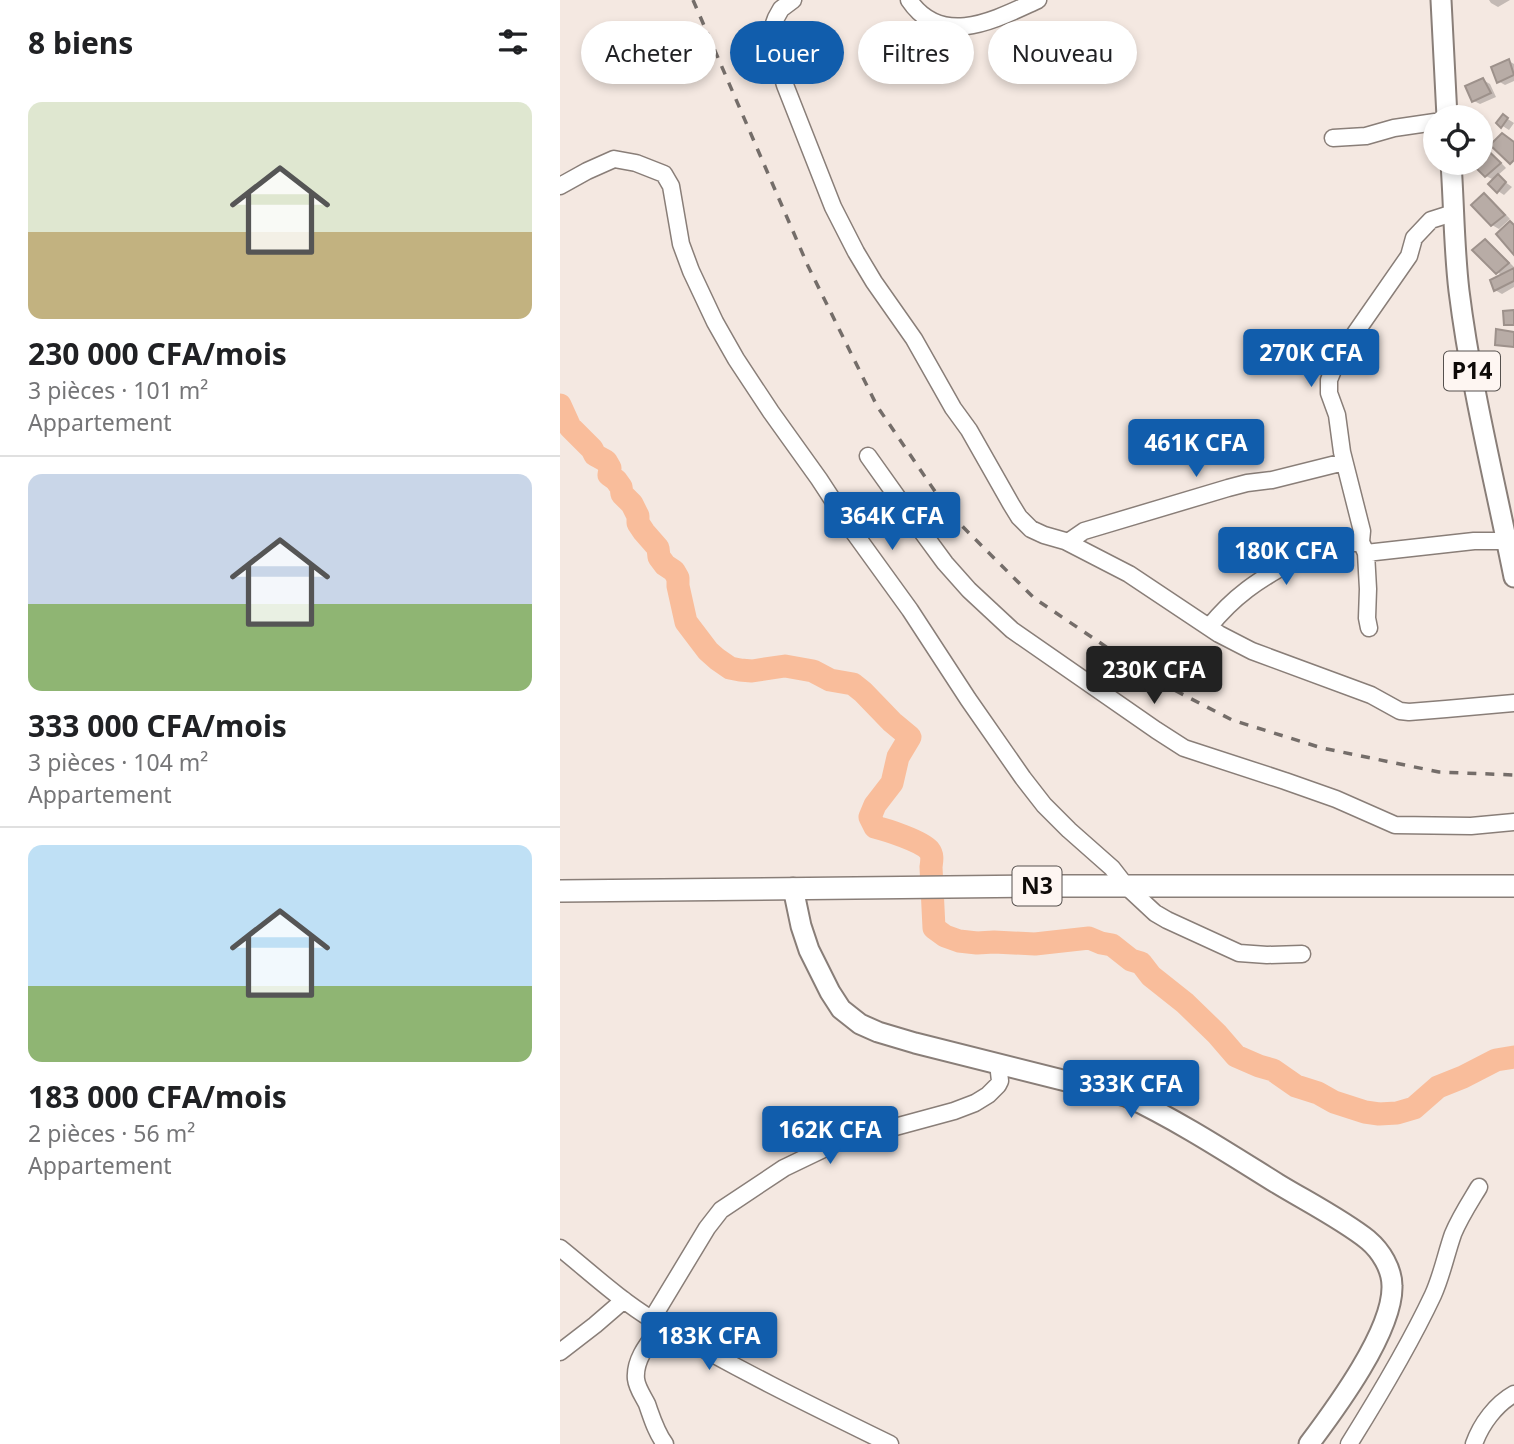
<!DOCTYPE html>
<html lang="fr">
<meta charset="utf-8">
<style>
body{margin:0;font-family:"Noto Sans",sans-serif;background:#f6f6f6;color:#202124;height:100vh;display:flex;flex-direction:column;font-size:26px;white-space:nowrap}
*{box-sizing:border-box;margin:0}
p{font-size:23px;color:#757577}
.icon{flex:none;width:38px;height:38px;fill:none;stroke:currentColor;stroke-width:2;stroke-linecap:round;stroke-linejoin:round}
.map{position:relative;flex:1;overflow:hidden}
.side{display:flex;flex-direction:column;background:#fff;width:560px}
.side>*{flex:none}
.guide{position:absolute;left:21px;top:21px;width:665px;height:63px;display:flex;gap:14px}
.controls{position:absolute;left:863px;top:105px;display:grid;gap:14px}
.controls a{display:grid;place-items:center;width:70px;height:70px;border-radius:50%;background:#fff;box-shadow:0 4px 10px #0003;font-size:35px}
.price{position:absolute;translate:-50% -60px;padding:0 16px;border-radius:7px;background:#115dac;color:#fff;font-size:23px;line-height:46px;filter:drop-shadow(0 2px 4px #0008)}
.price::after{content:'';position:absolute;left:50%;top:42px;width:21px;height:16px;margin-left:-10px;background:inherit;clip-path:polygon(0 0,100% 0,50% 100%)}
.price.current{background:#222;color:#fff}
ul{padding:0;list-style:none}
li{display:grid;align-content:center;gap:14px;height:371px;padding:0 28px}
li+li{border-top:2px solid #e0e0e0}
li span{display:grid;place-items:center;height:217px;border-radius:14px;color:#555}
li>.icon{margin-inline-start:auto}
span .icon{width:126px;height:126px;fill:#fffc;stroke-width:1}
li b{font-size:30px}
h2{display:flex;justify-content:space-between;align-items:center;height:84px;padding:0 28px;font-size:30px}
.chip{padding:0 24px;border-radius:32px;background:#fff;box-shadow:0 4px 10px #0003;font-size:24px;line-height:63px}
.chip.current{background:#115dac;color:#fff}
main{display:flex;flex:1;min-height:0}
.map>svg:first-child{display:block}
</style>
<main>
<section class="side">
<h2>8 biens<svg class="icon" aria-label="filters" viewBox="0 0 24 24"><path d="M4 7h16M4 17h16"/><circle cx="9" cy="7" r="2"/><circle cx="15" cy="17" r="2"/></svg></h2>
<ul>
<li><span style="background:linear-gradient(#dfe7d0 60%,#c2b280 0)"><svg class="icon" aria-label="home" viewBox="0 0 24 24"><path d="M3 11l9-7 9 7M6 9v11h12V9"/></svg></span><div><b>230 000 CFA/mois</b><p>3 pièces · 101 m²</p><p>Appartement</p></div></li>
<li><span style="background:linear-gradient(#c9d6e8 60%,#8fb573 0)"><svg class="icon" aria-label="home" viewBox="0 0 24 24"><path d="M3 11l9-7 9 7M6 9v11h12V9"/></svg></span><div><b>333 000 CFA/mois</b><p>3 pièces · 104 m²</p><p>Appartement</p></div></li>
<li><span style="background:linear-gradient(#bfe0f5 65%,#8fb573 0)"><svg class="icon" aria-label="home" viewBox="0 0 24 24"><path d="M3 11l9-7 9 7M6 9v11h12V9"/></svg></span><div><b>183 000 CFA/mois</b><p>2 pièces · 56 m²</p><p>Appartement</p></div></li>
</ul>
</section>
<div class="map">
<svg width="954" height="1444" viewBox="0 0 954 1444">
<rect width="100%" height="100%" fill="#f4e8e1"/>
<path fill="#0003" d="M 929,0 L 950,0 L 938,7 L 931,3 Z
M 949,61 L 954,64 L 954,81 L 945,85 L 938,81 Z
M 923,80 L 930,84 L 936,97 L 920,104 L 914,101 Z
M 943,116 L 954,123 L 949,130 L 938,123 Z
M 921,145 L 927,148 L 946,168 L 937,176 L 952,187 L 944,195 L 938,191 L 934,180 L 926,176 L 913,163 L 920,163 Z
M 924,195 L 931,199 L 950,219 L 939,229 L 932,225 Z
M 925,241 L 932,245 L 954,267 L 952,269 L 954,270 L 954,287 L 942,294 L 935,290 L 943,276 L 937,272 Z"/>
<g fill="none" stroke-linecap="round" stroke-linejoin="round">
<path stroke="#f9bd9b" stroke-width="23" d="M 0,405 L 10,427 L 32,449 L 35,455 L 46,461 L 50,468 L 49,475 L 56,480 L 61,487 L 62,494 L 72,504 L 78,516 L 78,523 L 84,532 L 98,548 L 99,557 L 105,565 L 114,571 L 118,578 L 118,586 L 126,622 L 148,651 L 157,659 L 170,668 L 180,670 L 192,671 L 225,666 L 253,671 L 270,680 L 293,684 L 303,692 L 332,722 L 350,737 L 338,757 L 332,783 L 315,805 L 310,817 L 315,827 C 327,830 361,841 369,850 C 373,855 372,860 371,867 L 374,928 L 385,936 L 399,941 L 417,943 L 434,942 L 475,944 L 529,938 L 541,943 L 552,945 L 571,960 L 581,963 L 591,976 L 625,1003 L 657,1034 L 676,1056 L 699,1066 L 713,1070 L 736,1086 L 758,1093 L 774,1102 L 805,1112 L 819,1114 L 837,1113 L 854,1108 L 878,1087 L 903,1077 L 936,1060 L 954,1057"/>
</g>
<path fill="#b8aca6" stroke="#9d918b" stroke-width="2" d="M 949,59 L 954,75 L 937,83 L 931,67 Z
M 923,78 L 931,93 L 912,102 L 905,86 Z
M 943,114 L 948,118 L 941,128 L 936,123 Z
M 942,133 L 954,142 L 954,160 L 950,164 L 930,145 Z
M 920,143 L 941,163 L 925,177 L 911,163 L 920,163 Z
M 938,174 L 946,182 L 937,193 L 928,184 Z
M 924,193 L 945,215 L 931,226 L 911,205 Z
M 950,221 L 954,225 L 954,255 L 936,234 Z
M 925,239 L 949,263 L 936,274 L 912,250 Z
M 954,268 L 954,281 L 934,291 L 930,280 Z
M 954,310 L 954,325 L 944,325 L 943,311 Z
M 936,329 L 954,332 L 954,347 L 935,345 Z"/>
<g fill="none" stroke-linecap="round" stroke-linejoin="round">
<g stroke="#897e78" stroke-width="19">
<path id="minor" d="M 233,0 L 221,9 L 216,18 L 212,29 L 213,45 L 225,85 L 273,207 L 296,252 L 314,282 L 354,339 L 393,408 L 409,430 L 451,504 L 459,517 L 471,529 L 484,535 L 505,541 L 569,574 L 659,634 L 692,651 L 811,695 L 840,711 L 849,712 L 886,709 L 954,703
M 349,0 C 382,49 436,19 478,0
M 773,138 L 806,136 L 834,128 L 875,122
M 0,186 L 27,171 L 54,159 L 76,163 L 104,174 L 111,186 L 121,244 L 131,271 L 155,322 L 176,359 L 211,412 L 259,479 L 295,534 L 350,610 L 408,699 L 463,778 L 484,805 L 509,830 L 552,868 L 566,886 L 595,913 L 607,920 L 679,953 L 707,955 L 742,954
M 308,456 L 360,529 L 385,563 L 409,590 L 452,630 L 596,730 L 624,748 L 725,781 L 776,799 L 835,825 L 911,826 L 954,822
M 508,542 L 524,531 L 668,488 L 687,483 L 712,480 L 784,462
M 806,553 L 914,541 L 947,541
M 649,627 C 674,596 698,580 733,561 C 745,556 756,550 768,547 C 779,544 790,544 801,542
M 809,628 L 807,618 L 808,589 L 806,553 L 801,542 L 802,531 L 782,452 L 777,415 L 769,393 L 769,380 L 778,358 L 849,256 L 854,238 L 871,220 L 893,213
M 0,1248 C 31,1273 60,1300 93,1320 C 170,1366 250,1405 330,1444
M 92,1319 L 147,1228 L 161,1210 L 224,1168 L 276,1143 L 394,1111 L 415,1103 L 428,1095 L 438,1085 L 440,1081 L 438,1063
M 102,1325 C 91,1340 74,1358 76,1379 C 77,1388 83,1396 87,1404 C 92,1418 96,1432 105,1444
M 0,1352 L 35,1325 L 64,1300
M 789,1444 C 819,1396 849,1346 873,1295 C 882,1275 886,1254 893,1234 C 900,1217 910,1202 919,1187
M 914,1444 C 921,1424 936,1404 954,1394"/>
</g>
<g stroke="#897e78" stroke-width="23">
<path id="major" d="M 881,0 L 887,117
M 891,163 C 894,206 894,249 899,291 C 911,387 935,482 954,577
M 233,888 L 241,926 L 249,950 L 270,992 L 281,1009 L 300,1024 L 318,1032 L 355,1043 L 566,1096 C 619,1121 668,1153 718,1184 C 746,1201 783,1220 808,1240 C 821,1251 832,1269 832,1286 C 833,1331 776,1408 749,1444"/>
</g>
<g stroke="#897e78" stroke-width="24">
<path id="highway" d="M 0,891 L 484,886 L 954,886"/>
</g>
<use href="#minor" stroke="#fff" stroke-width="16"/>
<use href="#major" stroke="#fff" stroke-width="19"/>
<use href="#highway" stroke="#fff" stroke-width="21"/>
<path stroke="#746d69" stroke-width="3.5" stroke-dasharray="9 9" stroke-linecap="butt" d="M 133,0 L 248,266 L 317,406 L 391,515 L 474,598 L 595,680 L 672,720 L 762,748 L 879,772 L 954,775"/>
</g>
<g text-anchor="middle" stroke-width="6" stroke-linejoin="round" paint-order="stroke">
<g fill="#fef6f2" stroke="#56514e" stroke-width="2">
<rect x="884" y="351.5" width="56" height="39" rx="5"/>
<rect x="452.5" y="866.5" width="49" height="39" rx="5"/>
</g>
<g font-size="23" font-weight="bold" fill="#0e0a08">
<text x="912" y="379">P14</text>
<text x="477" y="894">N3</text>
</g>
</g>
</svg>
<div class="controls">
<a><svg class="icon" aria-label="locate" viewBox="0 0 24 24"><circle cx="12" cy="12" r="6"/><path d="M12 2v4M12 18v4M2 12h4M18 12h4"/></svg></a>
</div>
<b class="price" style="left:751px;top:389px">270K CFA</b>
<b class="price" style="left:636px;top:479px">461K CFA</b>
<b class="price" style="left:332px;top:552px">364K CFA</b>
<b class="price" style="left:726px;top:587px">180K CFA</b>
<b class="price current" style="left:594px;top:706px">230K CFA</b>
<b class="price" style="left:571px;top:1120px">333K CFA</b>
<b class="price" style="left:270px;top:1166px">162K CFA</b>
<b class="price" style="left:149px;top:1372px">183K CFA</b>
<div class="guide">
<a class="chip">Acheter</a>
<a class="chip current">Louer</a>
<a class="chip">Filtres</a>
<a class="chip">Nouveau</a>
</div>
</div>
</main>
